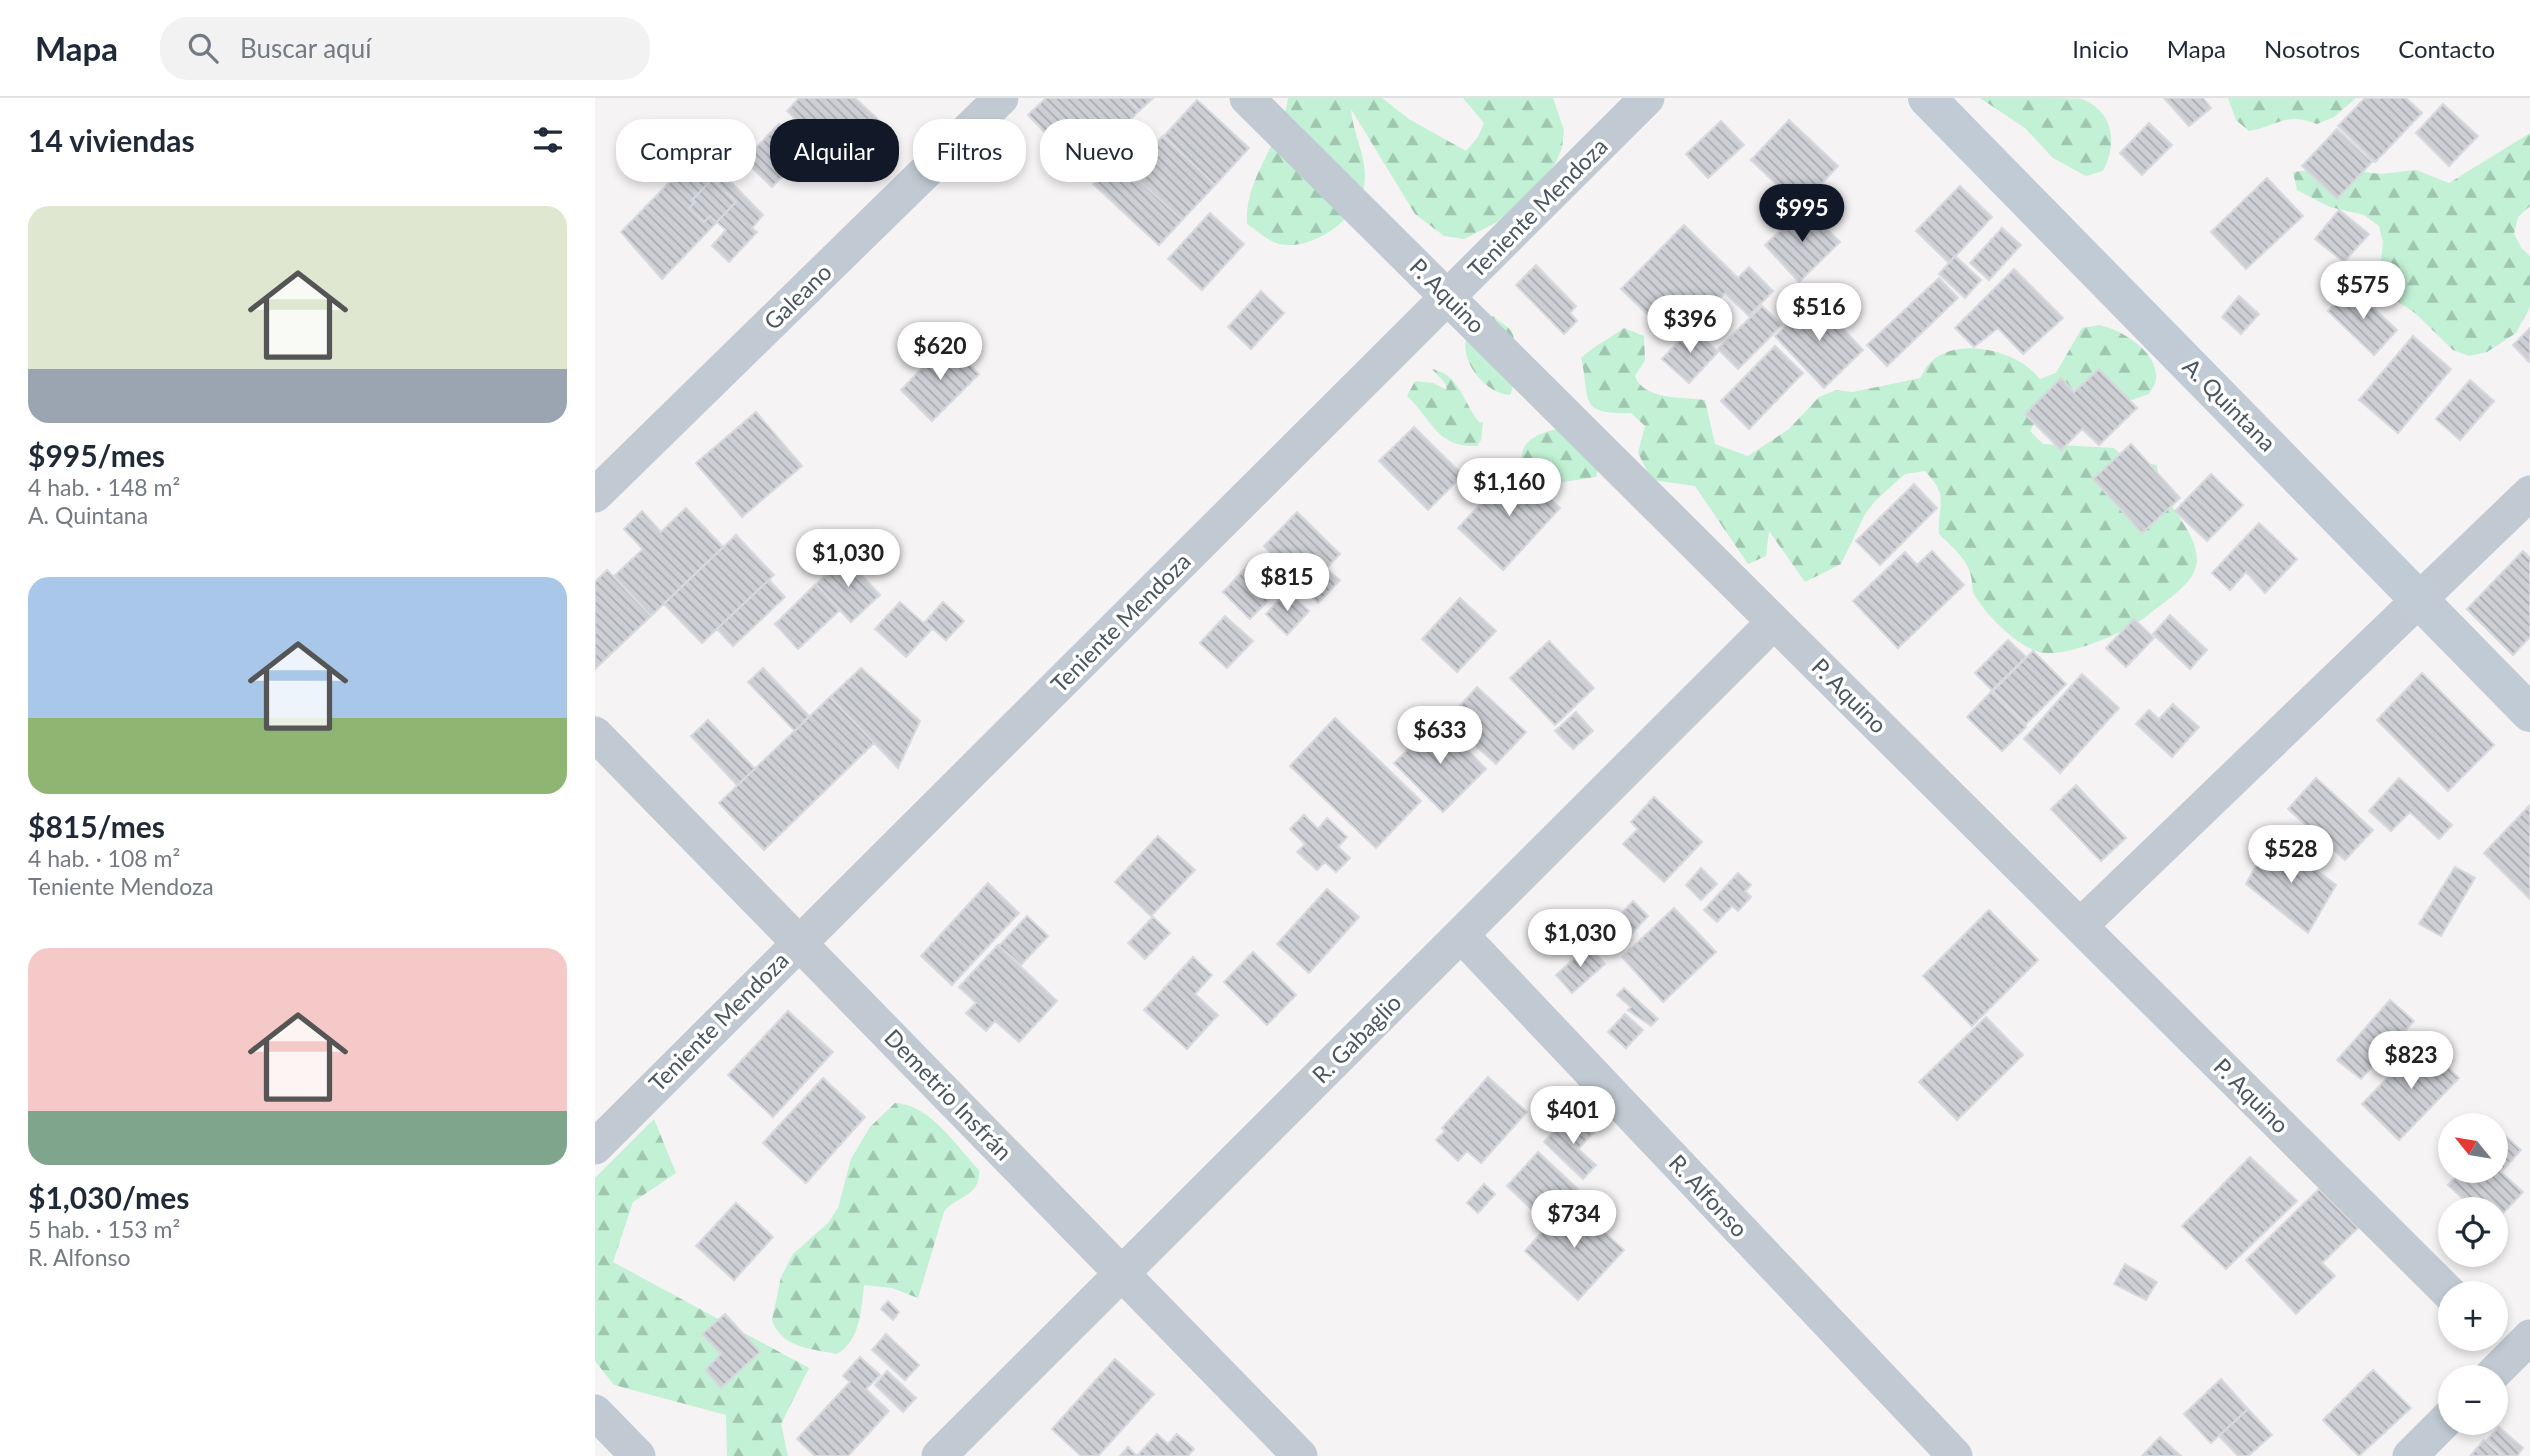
<!DOCTYPE html>
<html lang="es">
<meta charset="utf-8">
<style>
body{margin:0;font-family:Lato,sans-serif;background:#f2f2f3;color:#1f2937;height:100vh;display:flex;flex-direction:column;font-size:26px;white-space:nowrap}
*{box-sizing:border-box;margin:0}
p{font-size:23px;color:#747a83}
.icon{flex:none;width:38px;height:38px;fill:none;stroke:currentColor;stroke-width:2;stroke-linecap:round;stroke-linejoin:round}
.map{position:relative;flex:1;overflow:hidden}
.drawer{display:flex;flex-direction:column;background:#fff;width:595px}
.drawer>*{flex:none}
.hud{position:absolute;left:21px;top:21px;width:665px;height:63px;display:flex;gap:14px}
.needle{width:46px;rotate:300deg}
.fabs{position:absolute;left:1843px;top:1015px;display:grid;gap:14px}
.fabs a{display:grid;place-items:center;width:70px;height:70px;border-radius:50%;background:#fff;box-shadow:0 4px 10px #0003;font-size:35px}
.price{position:absolute;translate:-50% -60px;padding:0 16px;border-radius:24px;background:#fff;color:#222;font-size:23px;line-height:46px;filter:drop-shadow(0 2px 4px #0008)}
.price::after{content:'';position:absolute;left:50%;top:42px;width:21px;height:16px;margin-left:-10px;background:inherit;clip-path:polygon(0 0,100% 0,50% 100%)}
.price.on{background:#111827;color:#fff}
ul{padding:0;list-style:none}
li{display:grid;align-content:center;gap:14px;height:371px;padding:0 28px}
li span{display:grid;place-items:center;height:217px;border-radius:21px;color:#555}
li>.icon{margin-inline-start:auto}
span .icon{width:126px;height:126px;fill:#fffc;stroke-width:1}
li b{font-size:30px}
h2{display:flex;justify-content:space-between;align-items:center;height:84px;padding:0 28px;font-size:30px}
.tag{padding:0 24px;border-radius:28px;background:#fff;box-shadow:0 4px 10px #0003;font-size:24px;line-height:63px}
.tag.on{background:#111827;color:#fff}
header{display:flex;align-items:center;gap:42px;box-sizing:border-box;height:98px;padding:0 35px;background:#fff;border-bottom:2px solid #e0e1e3}
header strong{font-size:33px}
nav{display:flex;gap:38px;margin-inline-start:auto;font-size:24px}
.search{width:490px;height:63px;background:#f2f2f3;display:flex;align-items:center;gap:18px;box-sizing:border-box;padding:0 24px;border-radius:28px;color:#747a83;font-size:26px}
main{display:flex;flex:1;min-height:0}
.map>svg:first-child{display:block}
</style>
<header>
<strong>Mapa</strong>
<div class="search"><svg class="icon" aria-label="search" viewBox="0 0 24 24"><circle cx="10" cy="10" r="6"/><path d="M15 15l6 6"/></svg>Buscar aquí</div>
<nav><a>Inicio</a><a>Mapa</a><a>Nosotros</a><a>Contacto</a></nav>
</header>
<main>
<section class="drawer">
<h2>14 viviendas<svg class="icon" aria-label="filters" viewBox="0 0 24 24"><path d="M4 7h16M4 17h16"/><circle cx="9" cy="7" r="2"/><circle cx="15" cy="17" r="2"/></svg></h2>
<ul>
<li><span style="background:linear-gradient(#dfe7d0 75%,#9aa5b1 0)"><svg class="icon" aria-label="home" viewBox="0 0 24 24"><path d="M3 11l9-7 9 7M6 9v11h12V9"/></svg></span><div><b>$995/mes</b><p>4 hab. · 148 m²</p><p>A. Quintana</p></div></li>
<li><span style="background:linear-gradient(#a9c7e8 65%,#8fb573 0)"><svg class="icon" aria-label="home" viewBox="0 0 24 24"><path d="M3 11l9-7 9 7M6 9v11h12V9"/></svg></span><div><b>$815/mes</b><p>4 hab. · 108 m²</p><p>Teniente Mendoza</p></div></li>
<li><span style="background:linear-gradient(#f6c9c9 75%,#7fa58c 0)"><svg class="icon" aria-label="home" viewBox="0 0 24 24"><path d="M3 11l9-7 9 7M6 9v11h12V9"/></svg></span><div><b>$1,030/mes</b><p>5 hab. · 153 m²</p><p>R. Alfonso</p></div></li>
</ul>
</section>
<div class="map">
<svg width="1935" height="1358" viewBox="0 0 1935 1358">
<defs>
<pattern id="forest-firs" width="22" height="20" patternUnits="userSpaceOnUse" patternTransform="scale(1.75)"><rect width="22" height="20" fill="#c3f1d5"/><path d="M5 1l3.5 6h-7zM16 11l3.5 6h-7z" fill="#a0c6b0"/></pattern>
<pattern id="building-back-hatch" width="6" height="6" patternUnits="userSpaceOnUse" patternTransform="scale(1.75)"><rect width="6" height="6" fill="#cdcfd5"/><path d="M-1 5l2 2M0 0l6 6M5-1l2 2" fill="none" stroke="#a8abb0"/></pattern>
</defs>
<rect width="100%" height="100%" fill="#f5f3f3"/>
<path fill="url(#forest-firs)" d="M 693,0 L 787,0 L 814,21 L 871,53 L 883,39 L 889,25 L 868,0 L 958,0 L 969,32 L 967,50 L 960,66 L 948,82 L 902,124 L 869,141 L 849,138 L 820,116 L 756,11 C 757,33 771,58 770,80 C 769,117 719,154 684,146 C 673,143 661,132 652,126 C 649,80 687,44 693,0 Z
M 1385,0 C 1405,0 1472,0 1487,1 C 1520,15 1522,46 1508,73 L 1491,78 L 1458,60 L 1430,30 Z
M 1633,0 L 1761,0 L 1739,19 L 1722,26 C 1688,14 1685,27 1654,33 L 1641,22 Z
M 1935,35 L 1935,108 L 1923,119 L 1919,136 L 1927,151 L 1935,158 L 1935,209 L 1921,235 L 1892,254 L 1874,258 L 1858,252 L 1820,215 L 1793,197 L 1784,182 L 1788,144 L 1784,128 L 1769,117 L 1735,109 L 1702,92 L 1698,74 L 1733,70 L 1786,76 L 1821,72 L 1854,85 Z
M 899,218 C 904,225 913,227 917,234 C 922,243 921,288 915,297 C 884,297 841,234 899,218 Z
M 1504,227 C 1525,231 1564,254 1561,281 C 1561,286 1556,292 1554,296 L 1537,302 L 1465,289 L 1452,302 L 1435,333 L 1448,346 L 1519,350 L 1532,362 L 1562,367 C 1565,409 1602,428 1602,463 C 1601,485 1569,504 1553,517 C 1534,533 1468,562 1444,554 C 1421,547 1392,518 1380,498 C 1376,493 1378,485 1376,478 C 1372,460 1357,449 1344,436 C 1342,404 1356,401 1330,373 L 1310,376 L 1281,402 L 1270,416 L 1246,466 L 1210,484 L 1174,433 L 1171,458 L 1153,466 L 1100,388 L 1057,382 L 1043,355 L 1050,328 L 1036,315 C 981,317 996,300 986,260 C 1000,247 1014,241 1029,230 L 1049,238 L 1050,262 L 1040,278 C 1048,302 1087,299 1110,302 L 1120,346 L 1153,358 L 1194,331 L 1224,299 L 1241,292 L 1258,294 L 1325,280 C 1329,274 1332,266 1338,262 C 1367,238 1425,254 1445,281 L 1461,275 L 1487,230 Z
M 837,271 C 866,277 868,306 885,325 L 888,324 L 886,342 L 882,348 C 840,349 839,323 812,298 L 820,283 L 838,285 L 852,292 L 850,285 Z
M 968,330 L 1006,361 L 1001,379 L 955,386 L 927,366 C 923,340 948,334 968,330 Z
M 300,1005 C 335,1006 362,1049 384,1072 C 386,1100 361,1097 349,1114 L 323,1200 L 297,1190 L 269,1187 C 266,1211 266,1242 242,1256 C 218,1251 186,1250 177,1222 L 186,1179 L 198,1156 L 233,1125 L 243,1110 L 256,1061 L 275,1029 Z
M 59,1021 L 81,1075 L 38,1104 L 18,1164 L 214,1270 L 186,1326 L 193,1358 L 132,1358 L 131,1317 L 19,1287 L 0,1263 L 0,1080 Z"/>
<path fill="url(#building-back-hatch)" stroke="#d7d9de" stroke-width="2" d="M 204,0 L 260,0 L 288,26 L 251,67 L 192,13 Z
M 451,0 L 532,0 L 544,13 L 485,71 L 433,17 Z
M 532,0 L 558,0 L 544,13 Z
M 1569,0 L 1608,0 L 1616,10 L 1594,28 Z
M 1770,0 L 1811,0 L 1827,15 L 1780,64 L 1743,28 Z
M 602,2 L 654,50 L 620,87 L 569,38 Z
M 1848,6 L 1883,38 L 1854,68 L 1821,35 Z
M 1194,22 L 1243,68 L 1205,109 L 1156,62 Z
M 1126,23 L 1149,47 L 1113,80 L 1091,56 Z
M 1554,25 L 1577,47 L 1547,77 L 1525,55 Z
M 184,26 L 212,54 L 177,89 L 149,62 Z
M 1742,31 L 1777,64 L 1742,101 L 1707,68 Z
M 568,38 L 620,87 L 587,122 L 535,74 Z
M 97,61 L 141,104 L 67,181 L 26,134 Z
M 521,61 L 587,122 L 564,147 L 498,86 Z
M 125,73 L 168,117 L 157,130 L 162,134 L 134,164 L 117,148 L 131,132 L 115,118 L 109,124 L 94,110 L 100,104 L 97,102 Z
M 1672,80 L 1708,118 L 1651,171 L 1616,134 Z
M 1365,88 L 1397,119 L 1354,165 L 1321,133 Z
M 1210,109 L 1245,144 L 1204,184 L 1170,147 Z
M 1744,112 L 1774,136 L 1749,164 L 1720,141 Z
M 615,115 L 649,146 L 607,192 L 573,161 Z
M 1089,127 L 1143,180 L 1154,169 L 1178,193 L 1154,218 L 1130,195 L 1100,225 L 1076,200 L 1056,220 L 1026,191 Z
M 1407,130 L 1426,147 L 1394,182 L 1375,165 Z
M 1360,158 L 1386,182 L 1370,200 L 1344,176 Z
M 941,167 L 981,208 L 975,215 L 982,223 L 969,236 L 921,187 Z
M 1419,171 L 1468,220 L 1428,256 L 1403,230 L 1379,249 L 1360,230 Z
M 1344,180 L 1363,200 L 1292,268 L 1272,247 Z
M 1756,189 L 1802,232 L 1779,257 L 1733,213 Z
M 666,193 L 689,215 L 656,251 L 633,229 Z
M 1644,198 L 1664,216 L 1646,236 L 1627,219 Z
M 1219,200 L 1268,252 L 1229,290 L 1180,238 Z
M 1167,208 L 1187,227 L 1143,271 L 1123,251 Z
M 1097,229 L 1123,254 L 1094,285 L 1067,261 Z
M 1935,230 L 1935,263 L 1934,264 L 1918,247 Z
M 1818,238 L 1856,271 L 1803,335 L 1764,302 Z
M 352,244 L 384,276 L 337,323 L 306,292 Z
M 1180,248 L 1208,275 L 1154,331 L 1126,303 Z
M 1504,271 L 1542,310 L 1504,347 L 1487,331 L 1466,352 L 1430,316 L 1466,280 L 1479,294 Z
M 1875,282 L 1899,303 L 1865,342 L 1841,321 Z
M 161,314 L 207,368 L 147,419 L 101,365 Z
M 819,329 L 868,377 L 833,412 L 784,363 Z
M 1536,346 L 1585,400 L 1547,435 L 1498,381 Z
M 920,369 L 965,410 L 908,472 L 863,430 Z
M 1616,376 L 1648,407 L 1612,443 L 1580,413 Z
M 1319,386 L 1342,410 L 1285,467 L 1261,443 Z
M 91,410 L 128,449 L 56,518 L 19,478 L 48,451 L 29,431 L 47,413 L 66,434 Z
M 702,414 L 745,456 L 731,471 L 745,482 L 723,505 L 669,448 Z
M 1664,425 L 1702,461 L 1670,495 L 1651,474 L 1635,492 L 1617,475 Z
M 141,437 L 179,477 L 107,545 L 69,506 Z
M 1337,453 L 1369,487 L 1303,550 L 1258,503 L 1310,454 L 1322,467 Z
M 1928,453 L 1935,460 L 1935,539 L 1918,557 L 1872,511 Z
M 250,459 L 285,497 L 256,524 L 221,486 Z
M 655,465 L 683,492 L 655,521 L 628,494 Z
M 12,472 L 56,518 L 0,571 L 0,484 Z
M 174,482 L 190,499 L 138,548 L 122,531 Z
M 221,486 L 245,512 L 203,551 L 180,526 Z
M 692,493 L 714,513 L 692,537 L 671,516 Z
M 865,500 L 901,533 L 862,574 L 827,541 Z
M 305,504 L 336,532 L 311,559 L 280,531 Z
M 348,504 L 369,523 L 351,542 L 330,524 Z
M 1575,517 L 1612,552 L 1595,571 L 1558,536 Z
M 630,518 L 658,543 L 632,570 L 605,545 Z
M 1539,521 L 1559,540 L 1531,569 L 1511,550 Z
M 1413,542 L 1431,559 L 1397,592 L 1380,575 Z
M 954,543 L 999,590 L 960,627 L 915,580 Z
M 1438,553 L 1471,586 L 1431,626 L 1398,593 Z
M 168,570 L 214,618 L 200,633 L 153,584 Z
M 266,570 L 325,623 L 303,670 L 235,599 Z
M 1827,575 L 1899,647 L 1853,693 L 1782,622 Z
M 1487,576 L 1524,610 L 1465,675 L 1429,641 Z
M 882,589 L 931,634 L 901,666 L 852,622 Z
M 1396,594 L 1431,629 L 1407,653 L 1372,619 Z
M 235,599 L 279,645 L 169,752 L 124,705 Z
M 1578,606 L 1604,629 L 1577,659 L 1541,626 L 1554,612 L 1564,621 Z
M 981,614 L 998,633 L 978,651 L 960,633 Z
M 740,620 L 826,703 L 781,750 L 695,668 Z
M 113,622 L 160,671 L 142,687 L 96,638 Z
M 843,622 L 891,671 L 848,714 L 799,665 Z
M 1721,680 L 1778,732 L 1750,762 L 1693,711 Z
M 1804,680 L 1857,727 L 1844,741 L 1815,714 L 1796,733 L 1774,713 Z
M 1481,687 L 1531,740 L 1506,763 L 1456,711 Z
M 1059,699 L 1107,744 L 1069,784 L 1028,746 L 1043,731 L 1036,724 Z
M 1935,707 L 1935,801 L 1889,755 Z
M 709,717 L 723,731 L 732,720 L 752,739 L 743,749 L 755,760 L 741,774 L 730,764 L 722,772 L 702,754 L 710,746 L 695,731 Z
M 563,738 L 600,772 L 556,818 L 520,784 Z
M 1677,739 L 1741,787 L 1713,835 L 1651,786 Z
M 1860,769 L 1880,780 L 1846,838 L 1824,826 Z
M 1106,770 L 1122,786 L 1106,802 L 1091,787 Z
M 1143,775 L 1156,787 L 1150,793 L 1156,799 L 1143,813 L 1137,808 L 1122,824 L 1109,812 Z
M 393,785 L 424,815 L 357,887 L 326,858 Z
M 732,791 L 764,819 L 714,875 L 682,846 Z
M 1038,803 L 1053,818 L 1023,851 L 1001,837 L 1009,828 L 1012,831 Z
M 1079,810 L 1121,854 L 1068,904 L 1027,859 Z
M 1394,812 L 1443,862 L 1377,928 L 1328,878 Z
M 432,818 L 453,838 L 426,867 L 404,848 Z
M 558,819 L 575,835 L 550,861 L 533,845 Z
M 403,847 L 462,903 L 424,944 L 400,923 L 391,933 L 371,915 L 381,905 L 364,889 Z
M 993,848 L 1010,866 L 977,895 L 961,877 Z
M 658,854 L 701,897 L 672,927 L 629,884 Z
M 598,859 L 617,877 L 600,896 L 623,917 L 592,951 L 549,912 Z
M 1029,890 L 1063,921 L 1056,928 L 1033,912 L 1036,909 L 1022,897 Z
M 1795,902 L 1819,923 L 1766,981 L 1742,962 Z
M 193,913 L 238,954 L 178,1019 L 133,977 Z
M 1030,916 L 1048,932 L 1031,950 L 1013,934 Z
M 1391,919 L 1428,957 L 1362,1022 L 1324,984 Z
M 1827,944 L 1864,980 L 1804,1042 L 1767,1006 Z
M 893,979 L 932,1014 L 886,1065 L 872,1053 L 863,1063 L 841,1042 L 850,1033 L 847,1030 Z
M 228,980 L 270,1019 L 211,1085 L 168,1045 Z
M 984,1019 L 1000,1033 L 983,1051 L 1001,1067 L 988,1081 L 949,1044 L 963,1028 L 970,1034 Z
M 1904,1032 L 1926,1052 L 1906,1074 L 1928,1094 L 1900,1124 L 1900,1111 L 1879,1111 L 1853,1087 L 1866,1073 L 1900,1073 L 1900,1035 Z
M 943,1054 L 983,1091 L 951,1125 L 912,1088 Z
M 1655,1059 L 1702,1103 L 1631,1171 L 1587,1128 Z
M 889,1086 L 900,1096 L 883,1115 L 872,1105 Z
M 1724,1091 L 1763,1130 L 1727,1165 L 1740,1178 L 1701,1216 L 1651,1162 Z
M 975,1103 L 1029,1152 L 983,1202 L 930,1153 Z
M 141,1105 L 178,1139 L 139,1182 L 101,1148 Z
M 1530,1166 L 1562,1184 L 1551,1202 L 1519,1186 Z
M 293,1203 L 304,1214 L 298,1222 L 286,1211 Z
M 130,1216 L 165,1254 L 126,1290 L 110,1272 L 126,1256 L 107,1236 Z
M 291,1236 L 324,1267 L 310,1282 L 277,1252 Z
M 265,1259 L 285,1277 L 271,1291 L 294,1313 L 253,1358 L 220,1358 L 202,1341 L 255,1284 L 248,1278 Z
M 520,1261 L 559,1296 L 503,1358 L 486,1358 L 457,1331 Z
M 1778,1272 L 1816,1310 L 1764,1358 L 1728,1322 Z
M 292,1273 L 321,1300 L 308,1314 L 280,1287 Z
M 1626,1281 L 1653,1311 L 1616,1345 L 1589,1316 Z
M 1653,1311 L 1677,1337 L 1653,1358 L 1643,1358 L 1624,1338 Z
M 1904,1329 L 1928,1350 L 1922,1358 L 1909,1358 L 1892,1342 Z
M 562,1336 L 573,1346 L 582,1336 L 599,1351 L 593,1358 L 525,1358 L 533,1349 L 542,1358 Z
M 1565,1339 L 1586,1358 L 1547,1358 Z
M 1889,1342 L 1907,1358 L 1875,1358 Z"/>
<g fill="none" stroke-linecap="round" stroke-linejoin="round">
<path stroke="#c1cad2" stroke-width="35" d="M 652,0 L 1855,1196
M 0,397 L 406,0
M 0,636 L 705,1358
M 1485,828 L 1935,395
M 866,837 L 1360,1358
M 0,1049 L 1052,0
M 1895,1279 L 1935,1239
M 0,1314 L 43,1358
M 344,1358 L 1179,524
M 1815,1358 L 1855,1318"/>
<path stroke="#c1cbd6" stroke-width="38" d="M 1332,0 L 1935,615"/>
</g>
<g text-anchor="middle" stroke-width="7" stroke-linejoin="round" paint-order="stroke">
<g font-size="23" fill="#4a5661" stroke="#fff">
<text transform="translate(943 110) rotate(-45)" y="8">Teniente Mendoza</text>
<text transform="translate(852 198) rotate(45)" y="8">P. Aquino</text>
<text transform="translate(203 199) rotate(-44)" y="8">Galeano</text>
<text transform="translate(1634 307) rotate(45)" y="8">A. Quintana</text>
<text transform="translate(526 525) rotate(-45)" y="8">Teniente Mendoza</text>
<text transform="translate(1254 598) rotate(45)" y="8">P. Aquino</text>
<text transform="translate(124 924) rotate(-45)" y="8">Teniente Mendoza</text>
<text transform="translate(762 941) rotate(-45)" y="8">R. Gabaglio</text>
<text transform="translate(353 997) rotate(46)" y="8">Demetrio Insfrán</text>
<text transform="translate(1656 998) rotate(45)" y="8">P. Aquino</text>
<text transform="translate(1113 1098) rotate(47)" y="8">R. Alfonso</text>
</g>
</g>
</svg>
<div class="fabs">
<a><svg class="needle" viewBox="-14 -14 28 28"><path d="M0-13l5 13h-10z" fill="#e53935"/><path d="M0 13l5-13h-10z" fill="#747a83"/></svg></a>
<a><svg class="icon" aria-label="locate" viewBox="0 0 24 24"><circle cx="12" cy="12" r="6"/><path d="M12 2v4M12 18v4M2 12h4M18 12h4"/></svg></a>
<a>+</a>
<a>−</a>
</div>
<b class="price on" style="left:1207px;top:146px">$995</b>
<b class="price" style="left:1768px;top:223px">$575</b>
<b class="price" style="left:1224px;top:245px">$516</b>
<b class="price" style="left:1095px;top:257px">$396</b>
<b class="price" style="left:345px;top:284px">$620</b>
<b class="price" style="left:914px;top:420px">$1,160</b>
<b class="price" style="left:253px;top:491px">$1,030</b>
<b class="price" style="left:692px;top:515px">$815</b>
<b class="price" style="left:845px;top:668px">$633</b>
<b class="price" style="left:1696px;top:787px">$528</b>
<b class="price" style="left:985px;top:871px">$1,030</b>
<b class="price" style="left:1816px;top:993px">$823</b>
<b class="price" style="left:978px;top:1048px">$401</b>
<b class="price" style="left:979px;top:1152px">$734</b>
<div class="hud">
<a class="tag">Comprar</a>
<a class="tag on">Alquilar</a>
<a class="tag">Filtros</a>
<a class="tag">Nuevo</a>
</div>
</div>
</main>
